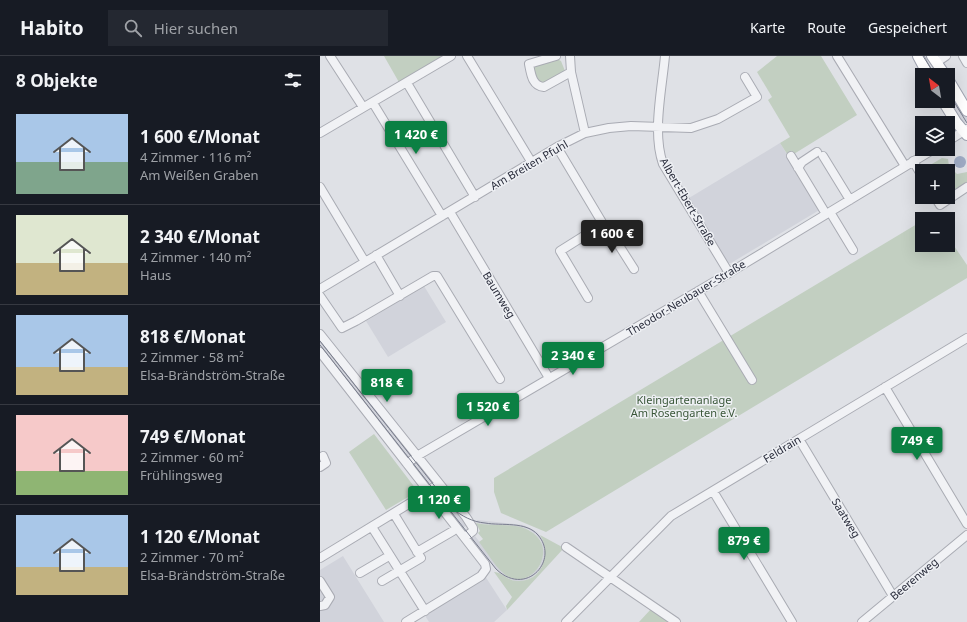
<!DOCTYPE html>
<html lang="de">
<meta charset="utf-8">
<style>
body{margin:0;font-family:"Noto Sans",sans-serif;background:#242831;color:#f1f3f6;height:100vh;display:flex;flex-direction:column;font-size:15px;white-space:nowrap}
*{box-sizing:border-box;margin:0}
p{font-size:13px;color:#9ea1a6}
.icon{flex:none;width:22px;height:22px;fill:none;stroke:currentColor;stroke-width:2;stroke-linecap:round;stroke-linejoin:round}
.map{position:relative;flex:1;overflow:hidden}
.side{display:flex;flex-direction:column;background:#171b24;width:320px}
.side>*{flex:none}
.needle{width:26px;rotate:329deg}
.controls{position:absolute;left:595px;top:12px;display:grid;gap:8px}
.controls a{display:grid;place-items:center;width:40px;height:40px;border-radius:0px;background:#171b24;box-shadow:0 4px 16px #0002;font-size:20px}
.price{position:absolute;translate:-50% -34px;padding:0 9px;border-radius:4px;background:#0b8043;color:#fff;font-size:13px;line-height:26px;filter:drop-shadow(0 1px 2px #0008)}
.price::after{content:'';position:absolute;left:50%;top:24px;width:12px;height:9px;margin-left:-6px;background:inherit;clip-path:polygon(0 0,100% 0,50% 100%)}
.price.active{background:#222;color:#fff}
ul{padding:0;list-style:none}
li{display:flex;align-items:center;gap:12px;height:100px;padding:0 16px}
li+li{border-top:1px solid #363941}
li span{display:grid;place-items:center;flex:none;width:112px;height:80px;border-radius:0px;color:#555}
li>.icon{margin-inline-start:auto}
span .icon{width:48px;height:48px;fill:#fffc;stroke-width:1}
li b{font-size:17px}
h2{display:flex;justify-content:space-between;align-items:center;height:48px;padding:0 16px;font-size:17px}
header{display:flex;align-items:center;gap:24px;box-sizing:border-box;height:56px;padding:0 20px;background:#171b24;border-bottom:1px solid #363941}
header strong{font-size:19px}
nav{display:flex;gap:22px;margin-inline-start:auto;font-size:14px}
.search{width:280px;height:36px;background:#242831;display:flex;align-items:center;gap:10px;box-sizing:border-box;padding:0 14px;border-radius:0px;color:#9ea1a6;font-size:15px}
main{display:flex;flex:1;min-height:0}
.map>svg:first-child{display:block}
</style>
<header>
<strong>Habito</strong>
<div class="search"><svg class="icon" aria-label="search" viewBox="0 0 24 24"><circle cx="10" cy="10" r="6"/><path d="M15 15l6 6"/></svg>Hier suchen</div>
<nav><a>Karte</a><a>Route</a><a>Gespeichert</a></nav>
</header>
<main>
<section class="side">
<h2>8 Objekte<svg class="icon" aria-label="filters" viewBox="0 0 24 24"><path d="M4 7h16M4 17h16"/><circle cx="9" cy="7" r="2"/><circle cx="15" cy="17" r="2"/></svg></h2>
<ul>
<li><span style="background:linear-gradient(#a9c7e8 60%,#7fa58c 0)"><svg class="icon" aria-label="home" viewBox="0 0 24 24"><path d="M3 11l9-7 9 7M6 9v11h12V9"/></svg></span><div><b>1 600 €/Monat</b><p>4 Zimmer · 116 m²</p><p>Am Weißen Graben</p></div></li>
<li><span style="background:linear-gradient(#dfe7d0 60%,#c2b280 0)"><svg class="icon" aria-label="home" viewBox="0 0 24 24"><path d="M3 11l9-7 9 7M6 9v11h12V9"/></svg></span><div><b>2 340 €/Monat</b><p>4 Zimmer · 140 m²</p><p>Haus</p></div></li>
<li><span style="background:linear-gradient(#a9c7e8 65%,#c2b280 0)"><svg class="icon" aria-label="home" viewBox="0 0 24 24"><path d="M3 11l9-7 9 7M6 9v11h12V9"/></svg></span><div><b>818 €/Monat</b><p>2 Zimmer · 58 m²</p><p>Elsa-Brändström-Straße</p></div></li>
<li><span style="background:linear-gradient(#f6c9c9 70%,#8fb573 0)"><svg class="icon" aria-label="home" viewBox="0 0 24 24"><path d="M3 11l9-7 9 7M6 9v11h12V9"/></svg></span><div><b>749 €/Monat</b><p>2 Zimmer · 60 m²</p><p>Frühlingsweg</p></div></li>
<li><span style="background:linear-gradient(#a9c7e8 65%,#c2b280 0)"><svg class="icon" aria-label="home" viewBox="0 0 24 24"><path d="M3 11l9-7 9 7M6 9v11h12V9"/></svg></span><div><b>1 120 €/Monat</b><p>2 Zimmer · 70 m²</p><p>Elsa-Brändström-Straße</p></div></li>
</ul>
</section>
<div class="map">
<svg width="647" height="566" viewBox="0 0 647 566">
<rect width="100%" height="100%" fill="#dfe1e6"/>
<path fill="#d1d3db" d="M 628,29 L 647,60 L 647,65 L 643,68 L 642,68 L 628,45 Z
M 460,87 L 501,153 L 411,207 L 408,207 L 369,142 Z
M 104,230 L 126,266 L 68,301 L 46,265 Z
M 0,283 L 69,371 L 65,374 L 0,291 Z
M 70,372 L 91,398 L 87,401 L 66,375 Z
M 97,406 L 112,425 L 108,428 L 93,409 Z
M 122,438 L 141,460 L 147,469 L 143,472 L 118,441 Z
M 157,464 L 203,469 L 217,476 L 223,483 L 226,493 L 225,503 L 220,515 L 210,523 L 202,525 L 194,525 L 181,519 L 151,483 L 155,480 L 183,517 L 196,522 L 207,521 L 219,511 L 223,500 L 221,485 L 215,478 L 208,473 L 162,468 L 156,467 Z
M 23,500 L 64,566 L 0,566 L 0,514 Z
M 165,520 L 187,554 L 174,566 L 109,566 L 104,558 Z"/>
<path fill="#c2cfc1" d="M 64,0 L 126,0 L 80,28 Z
M 457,0 L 501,0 L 537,59 L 469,101 L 460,87 L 470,81 L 448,44 L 452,41 L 437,16 Z
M 235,2 L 241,5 L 245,15 L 223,29 L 217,27 L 210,10 Z
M 622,102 L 628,103 L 629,110 L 637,118 L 647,116 L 647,130 L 620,146 L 617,141 L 628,141 L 628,115 L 600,115 Z
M 602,165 L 602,189 L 628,189 L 628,181 L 647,209 L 647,222 L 226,476 L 181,457 L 174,436 L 174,422 Z
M 54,378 L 96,433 L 95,437 L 66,454 L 29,396 Z
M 156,467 C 173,471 195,466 210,475 C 242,493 209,540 183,517 C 174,509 167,496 159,486 L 163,483 L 158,477 L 160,475 Z
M 220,479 L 244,492 L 187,554 L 186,550 L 192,541 L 174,516 C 182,516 188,525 197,525 C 222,527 232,497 220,479 Z
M 331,553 L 349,566 L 319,566 Z"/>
<path fill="#9eaac3" d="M634 106a6 6 0 1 1 12 0a6 6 0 1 1-12 0Z"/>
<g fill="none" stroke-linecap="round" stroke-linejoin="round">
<g stroke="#a9abb3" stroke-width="10">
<path id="minor" d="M 10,0 L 43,51
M 147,0 L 212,107
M 236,0 L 209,8 C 211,18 212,30 224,31 L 251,16
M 250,0 L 251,16 L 265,77
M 345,0 C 342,33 332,77 343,108 L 409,217
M 517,0 L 585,110
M 643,0 L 647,7
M 617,6 L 626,0
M 87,27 L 155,141
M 53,47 L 122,160
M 0,77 L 131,0
M 628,85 L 647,73
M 237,91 L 283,168 L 286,169 L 314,213
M 471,100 L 506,158
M 503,100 L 530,144
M 593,105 L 602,120
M 478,112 L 482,106 L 497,96
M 0,131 L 45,206
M 615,141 L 620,149 L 647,131
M 130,156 L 229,322
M 510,156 L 533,194
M 56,199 L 80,240
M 0,233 L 237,91 L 265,77 L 289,72 L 311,70 L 371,72 L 398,63 L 437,41 L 425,21
M 378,235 L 432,324
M 0,240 L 22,272 L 36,265 L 113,220 L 117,220 L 180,323
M 268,242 L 240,195 L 283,168
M 0,278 L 146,461 L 153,472 L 153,475 L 145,481
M 0,296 L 165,508 L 166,513 L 161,520 L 86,566
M 565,331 L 647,468
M 479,383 L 573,540
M 87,408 L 97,400 L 409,217 L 614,93
M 0,411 L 6,407 L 3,400
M 393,435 L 472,566
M 52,471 L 105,555
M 246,491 L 356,566
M 97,496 L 133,475
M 0,502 L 100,441 L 118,428
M 40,517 L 69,500
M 0,525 L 10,541 L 5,549 L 0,550
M 62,525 L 101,502 L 74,458
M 246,566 L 351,460 L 647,282
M 542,566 L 647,479"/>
</g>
<g stroke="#a0a4b1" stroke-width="12">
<path id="major" d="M 598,0 L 608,19
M 612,0 L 625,19
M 628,23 L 647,55
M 623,45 L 636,66 L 647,79"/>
</g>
<use href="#minor" stroke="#f1f2f5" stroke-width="8"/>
<use href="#major" stroke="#fff" stroke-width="10"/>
<path stroke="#7a7e8e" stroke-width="1" d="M 603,0 L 615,19
M 628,36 L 647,67
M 0,285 L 132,452 C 141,460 153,466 165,467 C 182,470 206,465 218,479 C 240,504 206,542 176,513 L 0,289"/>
</g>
<g text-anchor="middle" stroke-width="3" stroke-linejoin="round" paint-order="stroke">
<g font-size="11" fill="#2a2d3c" stroke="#eef0f4">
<text transform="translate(209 109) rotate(-30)" y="4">Am Breiten Pfuhl</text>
<text transform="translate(368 146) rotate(60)" y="4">Albert-Ebert-Straße</text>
<text transform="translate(179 239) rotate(59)" y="4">Baumweg</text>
<text transform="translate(366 242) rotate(-31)" y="4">Theodor-Neubauer-Straße</text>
<text transform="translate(462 393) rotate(-31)" y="4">Feldrain</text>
<text transform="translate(526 462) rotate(59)" y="4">Saatweg</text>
<text transform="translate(594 523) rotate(-40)" y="4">Beerenweg</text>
</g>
<g font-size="11" fill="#395638" stroke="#eef0f4">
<text x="364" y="348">Kleingartenanlage<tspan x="364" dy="13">Am Rosengarten e.V.</tspan></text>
</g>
</g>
</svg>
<div class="controls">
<a><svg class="needle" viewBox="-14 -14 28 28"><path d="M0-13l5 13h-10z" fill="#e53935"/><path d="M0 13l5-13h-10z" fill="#9ea1a6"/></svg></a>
<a><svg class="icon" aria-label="layers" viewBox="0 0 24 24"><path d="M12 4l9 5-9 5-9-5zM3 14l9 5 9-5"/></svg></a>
<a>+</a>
<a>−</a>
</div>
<b class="price" style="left:96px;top:99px">1 420 €</b>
<b class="price active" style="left:292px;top:198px">1 600 €</b>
<b class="price" style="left:253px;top:320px">2 340 €</b>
<b class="price" style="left:67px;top:347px">818 €</b>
<b class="price" style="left:168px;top:371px">1 520 €</b>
<b class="price" style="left:597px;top:405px">749 €</b>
<b class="price" style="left:119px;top:464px">1 120 €</b>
<b class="price" style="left:424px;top:505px">879 €</b>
</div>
</main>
